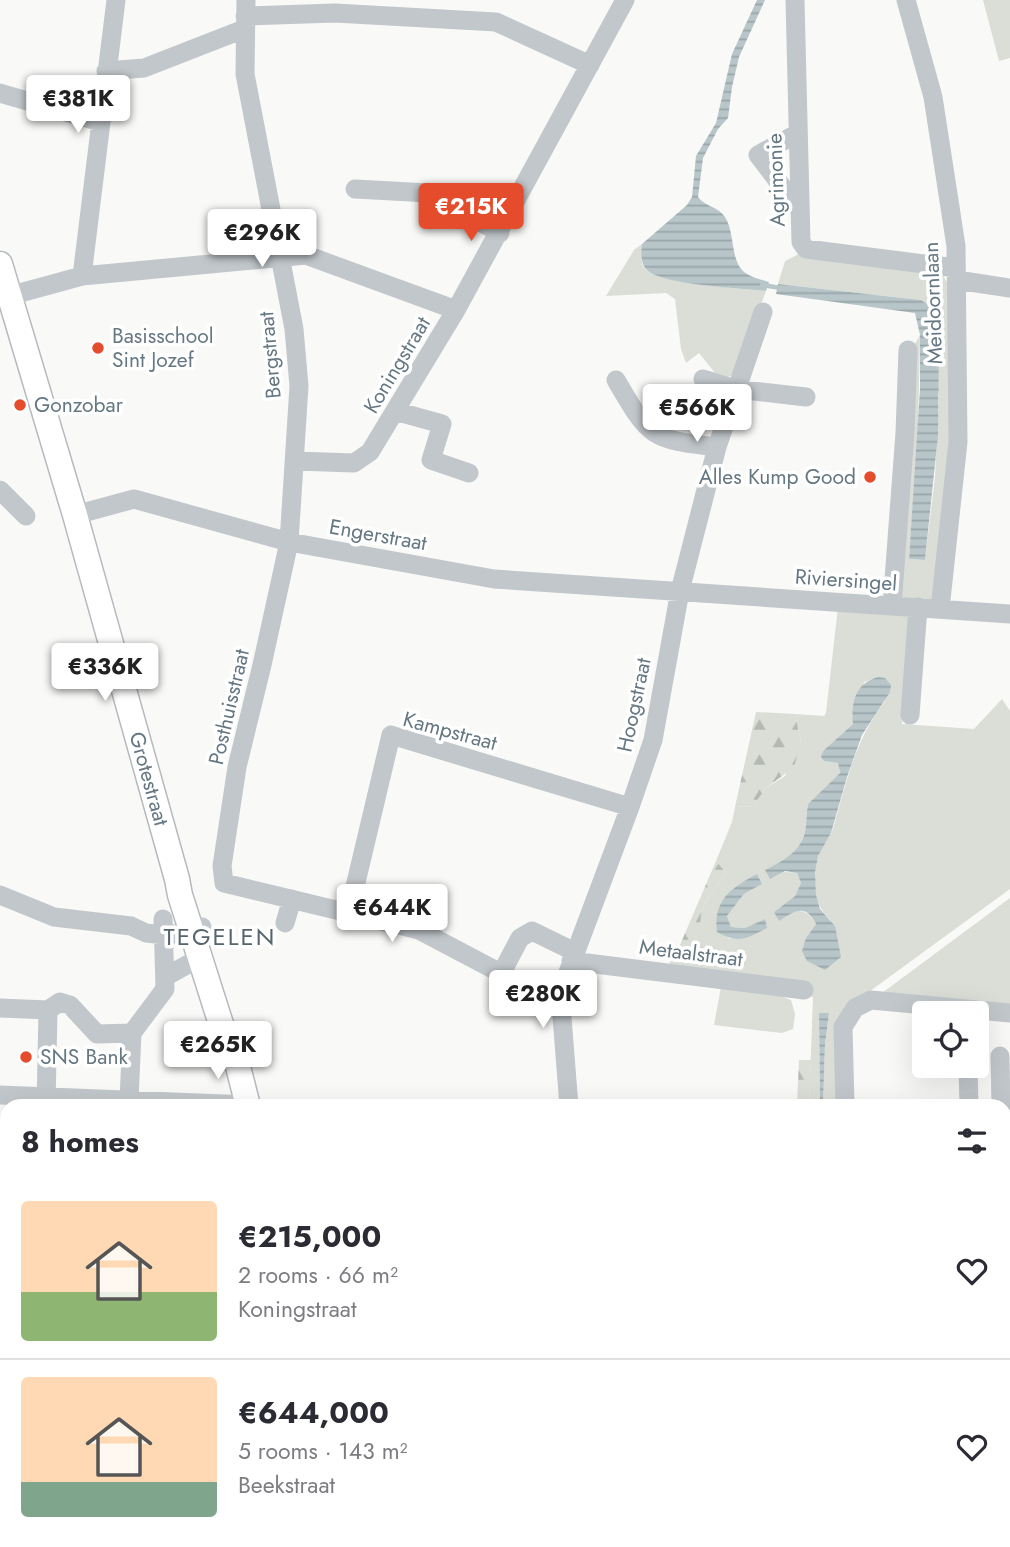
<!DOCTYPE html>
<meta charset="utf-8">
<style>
body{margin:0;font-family:Jost,sans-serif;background:#f7f7f7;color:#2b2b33;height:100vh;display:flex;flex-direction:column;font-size:26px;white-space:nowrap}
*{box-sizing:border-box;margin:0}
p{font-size:23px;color:#7c7c81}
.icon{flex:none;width:38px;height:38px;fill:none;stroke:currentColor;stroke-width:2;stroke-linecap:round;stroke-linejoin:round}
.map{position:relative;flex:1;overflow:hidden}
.panel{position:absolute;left:0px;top:1099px;width:1012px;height:448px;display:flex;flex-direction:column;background:#fff;border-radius:21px 21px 0 0;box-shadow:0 7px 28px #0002}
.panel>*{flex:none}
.buttons{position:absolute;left:912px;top:1001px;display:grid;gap:14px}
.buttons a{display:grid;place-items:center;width:77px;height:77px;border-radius:7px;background:#fff;box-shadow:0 7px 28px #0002;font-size:35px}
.price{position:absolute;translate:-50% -60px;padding:0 16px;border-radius:7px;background:#fff;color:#222;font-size:23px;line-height:46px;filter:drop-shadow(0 2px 4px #0008)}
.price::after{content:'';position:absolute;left:50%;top:42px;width:21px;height:16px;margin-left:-10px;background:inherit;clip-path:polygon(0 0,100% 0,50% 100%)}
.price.active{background:#e54c2c;color:#fff}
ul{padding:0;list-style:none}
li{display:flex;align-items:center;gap:21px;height:175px;padding:0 21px}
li+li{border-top:2px solid #e1e1e2}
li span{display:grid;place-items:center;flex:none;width:196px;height:140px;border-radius:7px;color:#555}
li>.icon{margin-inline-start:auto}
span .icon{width:84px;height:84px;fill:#fffc;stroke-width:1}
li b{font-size:30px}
h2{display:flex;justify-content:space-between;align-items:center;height:84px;padding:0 21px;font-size:30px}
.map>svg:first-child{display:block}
</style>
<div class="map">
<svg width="1010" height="1547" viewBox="0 0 1010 1547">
<defs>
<pattern id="forest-firs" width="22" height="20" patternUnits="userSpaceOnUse" patternTransform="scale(1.75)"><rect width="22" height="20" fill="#daded6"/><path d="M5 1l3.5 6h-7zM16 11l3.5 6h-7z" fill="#b4b9b3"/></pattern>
<pattern id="water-rules" width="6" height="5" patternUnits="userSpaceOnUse" patternTransform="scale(1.75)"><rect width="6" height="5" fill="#b8c6c9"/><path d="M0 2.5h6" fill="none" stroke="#99a6a9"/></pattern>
</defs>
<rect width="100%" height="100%" fill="#f9f9f7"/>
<path fill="#daded6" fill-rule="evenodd" d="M 983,0 L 1010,0 L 1010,58 L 999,61 Z
M 642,244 C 642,251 640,259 643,266 C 653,284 743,288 766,291 L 735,374 L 728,377 L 715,373 L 699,353 L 686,363 L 681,349 L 675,299 L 666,293 L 606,296 L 634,250 Z
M 799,254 L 941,272 L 951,289 L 951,441 L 933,600 L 900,600 L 912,349 L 920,335 L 918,432 L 909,559 L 925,560 L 935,477 L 939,396 L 921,300 L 778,284 L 785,261 Z
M 838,607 L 910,612 L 902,724 L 974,729 L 1002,699 L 1010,711 L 1010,889 L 855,1002 L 839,1106 L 823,1106 L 825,1044 L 829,1013 L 819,1014 L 820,1106 L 809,1106 L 813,997 L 712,972 L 723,959 C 687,929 698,905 727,874 L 716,861 L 732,822 L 735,807 L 753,806 L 766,788 L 785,776 L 801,743 L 795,714 L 824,716 L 826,713 ZM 878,677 L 885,701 C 855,740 846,783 833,829 C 829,839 821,847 818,857 C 815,868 814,883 816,895 C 818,908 827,916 835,926 L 806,938 L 816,924 C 806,905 793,912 774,912 L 795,896 L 801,883 L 797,873 L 765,870 C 783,861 800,853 805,832 C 807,823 806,814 808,804 L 840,773 L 838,763 L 824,761 L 822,757 L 823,751 L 853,724 L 864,682 ZM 762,884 L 744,894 L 727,916 L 731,927 L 745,928 L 765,919 L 729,939 L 721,902 Z
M 1010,898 L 1010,1005 L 882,993 Z
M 721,987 L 778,995 L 791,1000 L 795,1014 L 793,1029 L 782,1033 L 714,1025 Z"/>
<path fill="url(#forest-firs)" d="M 756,712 L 795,714 L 801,743 L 794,767 L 766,788 L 753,806 L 735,807 Z
M 716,861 L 727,874 C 698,905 687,929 724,959 L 712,972 L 667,967 L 677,952 Z
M 799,1060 L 811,1060 L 809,1106 L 797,1106 Z"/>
<path fill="url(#water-rules)" d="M 757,0 L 765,0 L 739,57 L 732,87 L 728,118 L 718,129 L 703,158 L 698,197 C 705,207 718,206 725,217 C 736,234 729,263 747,274 C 753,278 762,280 769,282 L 766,291 C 741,288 662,285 647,270 C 640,263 641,253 642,244 L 687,205 L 692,197 L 696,156 L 716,123 L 732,54 Z
M 778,284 L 921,300 L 930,306 L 936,317 L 939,337 L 938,435 L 925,560 L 909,559 L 920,389 L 920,335 L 915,313 L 776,294 Z
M 878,677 L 885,678 L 891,685 L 890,692 L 862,735 L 847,777 L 831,833 L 818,856 L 815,873 L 816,895 L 820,909 L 835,926 L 841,957 L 825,970 L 807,961 L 802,951 L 806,938 L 816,924 C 805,903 795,911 779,921 L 774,912 L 795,896 L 801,883 L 797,873 L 785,871 L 770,879 L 765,870 C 782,861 800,853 805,832 C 807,823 806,813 808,804 L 840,773 L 838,763 L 824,761 L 821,757 L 823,751 L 853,724 C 851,703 855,683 878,677 Z
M 757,874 L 762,884 L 744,894 L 727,916 L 731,927 L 745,928 L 765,919 L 767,928 C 746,939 739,944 717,932 C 713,900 731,888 757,874 Z
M 819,1013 L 829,1013 L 825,1044 L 823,1106 L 820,1106 Z"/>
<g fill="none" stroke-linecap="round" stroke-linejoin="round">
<path stroke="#b8c6c9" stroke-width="4.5" d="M 762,285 L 781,288"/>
<g stroke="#b4babd" stroke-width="27">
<g id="major">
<path id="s1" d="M 0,264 L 75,515 L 177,879 L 180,895 L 221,1024 L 233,1047 L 248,1106"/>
<path d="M 234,1540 L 234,1547"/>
</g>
</g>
<path stroke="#c2c7cb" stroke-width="19" d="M 246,0 L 245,74 L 294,329 L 299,386 L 289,542 L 262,665 L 237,767 L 222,866 L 224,883 L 419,930 L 561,1005
M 795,0 L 801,242 L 806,249 L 956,268
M 906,0 L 933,97 L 956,246 L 958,442 L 940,609
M 245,16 L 335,13 L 496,22 L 590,65
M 106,71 L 144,68 L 244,29
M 0,93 L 100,122
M 798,133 L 758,155 L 800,210
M 355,189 L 429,193 L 500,233
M 82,276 L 116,0
M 957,280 L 1010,288
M 9,296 L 82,276 L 306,255 L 456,310
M 703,379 L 736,389 L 806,397
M 616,380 C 650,438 650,439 717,447
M 395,411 L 442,424 L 431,460 L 469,473
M 295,461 L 354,463 L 370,452 L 456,310 L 625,0
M 0,490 L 26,516
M 75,515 L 134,499 L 289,542 L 494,579 L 1010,614
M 892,606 L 905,433 L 908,350
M 910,715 L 918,607
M 0,895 L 54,917 L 131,926 L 146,933 L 165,935 L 183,933 L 202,927
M 349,912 L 391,735 L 630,807
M 285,923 L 292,899
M 571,961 L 804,990
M 501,974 L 520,938 L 532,931 L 575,952
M 165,977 L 192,962
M 0,1008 L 48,1010
M 48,1010 L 60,1002 L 70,1005 L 97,1034 L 132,1033 L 165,989 L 163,919
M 1000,1056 L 1001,1106
M 968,1066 L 969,1106
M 0,1095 L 248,1105
M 129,1100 L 132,1033
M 46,1106 L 48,1010
M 569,1106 L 561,1005 L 564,983 L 630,807 L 653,740 L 680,591 L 717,447 L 763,312
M 845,1106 L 843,1027 L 855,1008 L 871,1000 L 1010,1013
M 0,1224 L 7,1210
M 0,1308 L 7,1307
M 1004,1399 L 1010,1396
M 0,1432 L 7,1435
M 0,1537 L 7,1522
M 353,1540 L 357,1547
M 855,1540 L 855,1547
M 442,1547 L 449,1540
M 1004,1547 L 1010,1544"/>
<use href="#major" stroke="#fff" stroke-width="24"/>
</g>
<g fill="#e54c2c" stroke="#fff" stroke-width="2.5">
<circle cx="98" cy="348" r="7"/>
<circle cx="20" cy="405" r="7"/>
<circle cx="870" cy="477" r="7"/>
<circle cx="26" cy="1057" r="7"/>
</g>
<g text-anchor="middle" stroke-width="7" stroke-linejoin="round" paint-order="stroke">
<g font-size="21" fill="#647782" stroke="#fff">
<text transform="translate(776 180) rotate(-92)" y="7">Agrimonie</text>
<text transform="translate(933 303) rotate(-92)" y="7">Meidoornlaan</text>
<text transform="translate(270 355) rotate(-95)" y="7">Bergstraat</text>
<text transform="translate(397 365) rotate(-59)" y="7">Koningstraat</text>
<text transform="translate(378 535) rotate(10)" y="7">Engerstraat</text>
<text transform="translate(846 580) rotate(4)" y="7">Riviersingel</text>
<text transform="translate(634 705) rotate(-78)" y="7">Hoogstraat</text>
<text transform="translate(229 707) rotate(-77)" y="7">Posthuisstraat</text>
<text transform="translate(450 731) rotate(15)" y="7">Kampstraat</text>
<text dy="7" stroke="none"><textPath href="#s1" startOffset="536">Grotestraat</textPath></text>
<text transform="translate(691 953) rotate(7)" y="7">Metaalstraat</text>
</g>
<g font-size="21" fill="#647782" stroke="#fff" text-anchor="start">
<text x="112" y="343">Basisschool<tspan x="112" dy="24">Sint Jozef</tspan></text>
<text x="34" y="412">Gonzobar</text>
<text x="856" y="484" text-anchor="end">Alles Kump Good</text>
<text x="40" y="1064">SNS Bank</text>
</g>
<g font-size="24" letter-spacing="2" fill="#56646d" stroke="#fff">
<text x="220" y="945">TEGELEN</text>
</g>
</g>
</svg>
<div class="buttons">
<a><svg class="icon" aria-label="locate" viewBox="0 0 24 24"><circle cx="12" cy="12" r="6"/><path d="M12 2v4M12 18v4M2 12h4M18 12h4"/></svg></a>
</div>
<b class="price" style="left:78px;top:135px">€381K</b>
<b class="price active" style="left:471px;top:243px">€215K</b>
<b class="price" style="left:262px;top:269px">€296K</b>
<b class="price" style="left:697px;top:444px">€566K</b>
<b class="price" style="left:105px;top:703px">€336K</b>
<b class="price" style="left:392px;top:944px">€644K</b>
<b class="price" style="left:543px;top:1030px">€280K</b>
<b class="price" style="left:218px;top:1081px">€265K</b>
<section class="panel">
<h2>8 homes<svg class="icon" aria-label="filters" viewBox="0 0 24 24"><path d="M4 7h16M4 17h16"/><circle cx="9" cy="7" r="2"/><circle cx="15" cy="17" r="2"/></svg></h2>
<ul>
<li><span style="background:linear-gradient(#ffd9b3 65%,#8fb573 0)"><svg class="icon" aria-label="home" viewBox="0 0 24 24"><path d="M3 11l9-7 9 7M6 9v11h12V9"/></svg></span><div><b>€215,000</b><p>2 rooms · 66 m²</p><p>Koningstraat</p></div><svg class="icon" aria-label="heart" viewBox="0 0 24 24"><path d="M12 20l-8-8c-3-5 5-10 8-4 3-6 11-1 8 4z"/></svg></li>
<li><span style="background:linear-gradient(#ffd9b3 75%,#7fa58c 0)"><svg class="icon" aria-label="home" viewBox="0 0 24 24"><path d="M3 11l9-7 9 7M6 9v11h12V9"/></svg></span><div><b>€644,000</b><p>5 rooms · 143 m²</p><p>Beekstraat</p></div><svg class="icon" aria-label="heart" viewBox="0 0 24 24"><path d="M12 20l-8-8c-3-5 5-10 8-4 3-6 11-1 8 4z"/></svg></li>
</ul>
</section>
</div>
